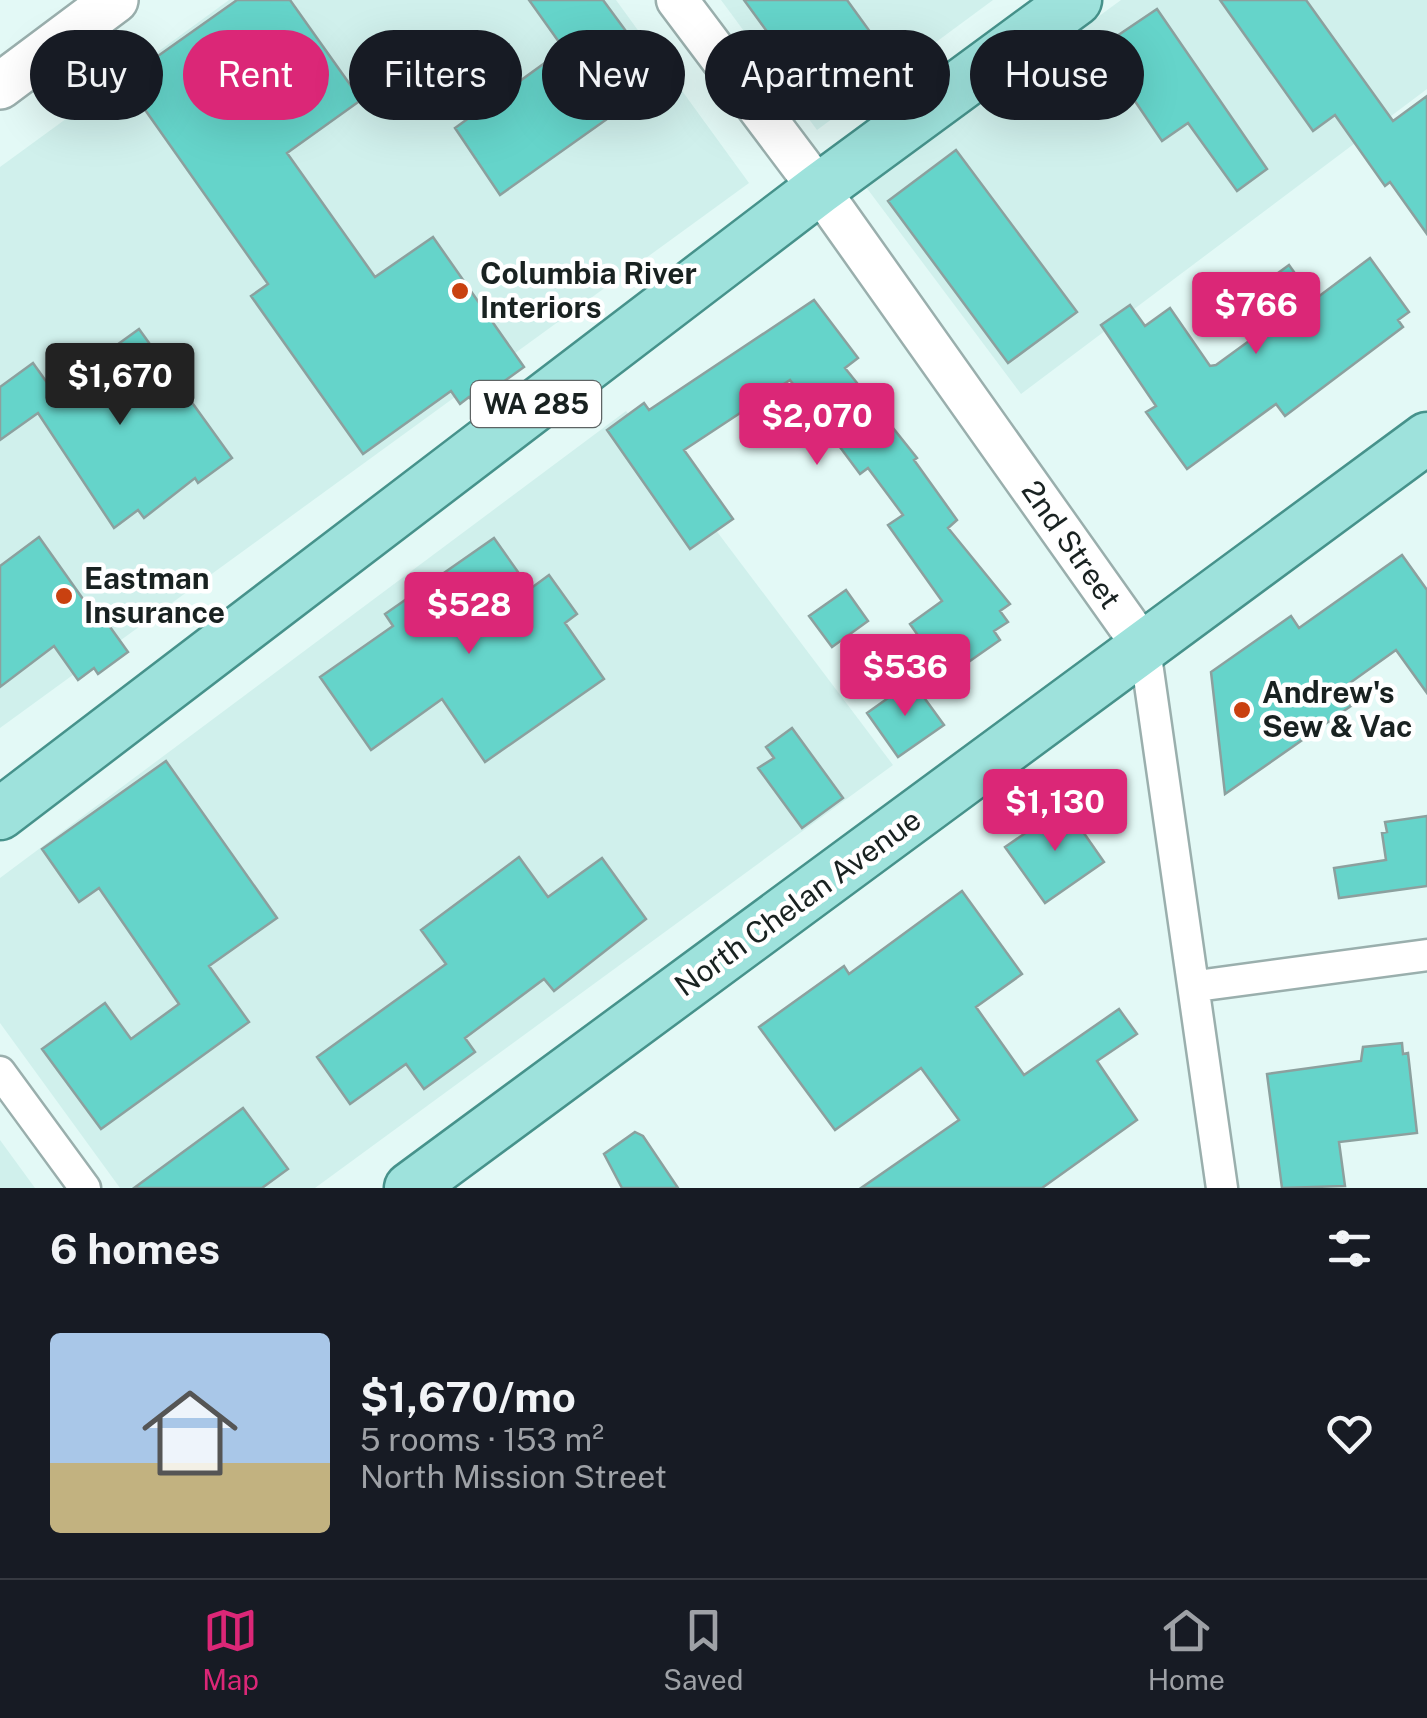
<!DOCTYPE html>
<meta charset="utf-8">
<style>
body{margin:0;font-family:"Public Sans",sans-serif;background:#242831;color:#f1f3f6;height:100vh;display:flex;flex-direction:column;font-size:38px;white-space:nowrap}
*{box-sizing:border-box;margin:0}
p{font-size:32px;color:#9ea1a6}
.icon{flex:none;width:55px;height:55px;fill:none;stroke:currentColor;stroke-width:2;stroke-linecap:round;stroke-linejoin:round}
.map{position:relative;height:1188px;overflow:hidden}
.details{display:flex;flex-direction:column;background:#171b24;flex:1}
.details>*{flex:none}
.guide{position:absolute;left:30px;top:30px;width:1368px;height:90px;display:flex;gap:20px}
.price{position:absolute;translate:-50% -85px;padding:0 22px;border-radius:10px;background:#db2777;color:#fff;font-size:32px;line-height:65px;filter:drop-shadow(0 2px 5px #0008)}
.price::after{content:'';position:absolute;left:50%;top:60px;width:30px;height:22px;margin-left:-15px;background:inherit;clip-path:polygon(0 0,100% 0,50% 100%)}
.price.selected{background:#222;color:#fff}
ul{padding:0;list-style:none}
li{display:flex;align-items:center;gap:30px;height:250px;padding:0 50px}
li span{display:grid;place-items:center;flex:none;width:280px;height:200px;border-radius:10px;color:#555}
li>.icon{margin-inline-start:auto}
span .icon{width:120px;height:120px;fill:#fffc;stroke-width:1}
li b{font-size:42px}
h2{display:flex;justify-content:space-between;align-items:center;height:120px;padding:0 50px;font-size:42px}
.pill{padding:0 35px;border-radius:45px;background:#171b24;box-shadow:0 10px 40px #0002;font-size:35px;line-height:90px}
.pill.selected{background:#db2777;color:#fff}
.tabs{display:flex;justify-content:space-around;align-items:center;height:140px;border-top:2px solid #363941;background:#171b24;font-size:28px;color:#9ea1a6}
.tabs a{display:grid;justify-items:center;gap:5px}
.tabs .selected{color:#db2777}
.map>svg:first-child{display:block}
</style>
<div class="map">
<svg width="1427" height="1188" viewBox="0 0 1427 1188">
<rect width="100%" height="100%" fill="#e3f9f6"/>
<path fill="#d0f0ec" d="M 229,0 L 616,0 L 749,183 L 0,728 L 0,167 Z
M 721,0 L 993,0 L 817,130 Z
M 1121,0 L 1427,0 L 1427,89 L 1021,394 L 866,187 Z
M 626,411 L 893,765 L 315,1188 L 120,1188 L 0,1023 L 0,878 Z
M 0,1140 L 35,1188 L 0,1188 Z"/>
<path fill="#65d4ca" stroke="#8ca09e" stroke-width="2.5" d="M 237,0 L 290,0 L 361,100 L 287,153 L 375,277 L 433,237 L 524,367 L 474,403 L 469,397 L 460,404 L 451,391 L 363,454 L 251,296 L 268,284 L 124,80 Z
M 529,0 L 603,0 L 662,80 L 500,195 L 455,128 L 564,49 Z
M 744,0 L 847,0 L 889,58 L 822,107 Z
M 1220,0 L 1306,0 L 1393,121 L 1427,96 L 1427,234 L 1390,182 L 1385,186 L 1335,115 L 1313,131 Z
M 1157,9 L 1267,169 L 1237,191 L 1188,123 L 1162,141 L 1099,48 Z
M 956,150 L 1077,312 L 1008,363 L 888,201 Z
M 1370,258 L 1409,312 L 1398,320 L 1403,327 L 1285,416 L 1276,404 L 1187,469 L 1146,412 L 1156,406 L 1101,325 L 1130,305 L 1145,326 L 1170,308 L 1210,366 L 1216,365 L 1275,322 L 1252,292 L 1289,265 L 1314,300 Z
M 814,300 L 858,358 L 845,368 L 917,458 L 914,460 L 957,520 L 948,528 L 1010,604 L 1000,611 L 1008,622 L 994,631 L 1000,640 L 947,677 L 910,624 L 942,601 L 888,525 L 903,515 L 868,468 L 860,474 L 790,380 L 684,450 L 733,519 L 690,549 L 607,430 L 644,403 L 649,410 Z
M 139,329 L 232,458 L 198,483 L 195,478 L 144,518 L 138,510 L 114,528 L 38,413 L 0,440 L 0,387 L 33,363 L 53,391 Z
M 39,537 L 100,623 L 105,620 L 128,652 L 98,674 L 94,668 L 78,680 L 54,646 L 0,687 L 0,566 Z
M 494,538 L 530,589 L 549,575 L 577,614 L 565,623 L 604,679 L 485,762 L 442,699 L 371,750 L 320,677 L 393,626 L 385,614 Z
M 1402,555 L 1427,590 L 1427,693 L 1396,650 L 1340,690 L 1351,706 L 1225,794 L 1211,672 L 1291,616 L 1299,628 Z
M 846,590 L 868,621 L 832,647 L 809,616 Z
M 912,681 L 944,725 L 898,757 L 867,713 Z
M 792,728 L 843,798 L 802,828 L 758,768 L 774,758 L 766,747 Z
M 166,761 L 277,918 L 209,966 L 249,1022 L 101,1129 L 42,1049 L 105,1003 L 131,1039 L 179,1004 L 99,888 L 79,902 L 42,849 Z
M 1065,806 L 1104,862 L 1045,903 L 1005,847 Z
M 1427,816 L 1427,886 L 1339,898 L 1334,868 L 1386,860 L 1382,833 L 1387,832 L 1385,822 Z
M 519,857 L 548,897 L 602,858 L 646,919 L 554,991 L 544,979 L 465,1038 L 475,1052 L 424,1089 L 406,1064 L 350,1104 L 317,1057 L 446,964 L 421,930 Z
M 962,891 L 1022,974 L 976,1007 L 1024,1075 L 1119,1009 L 1137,1034 L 1097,1061 L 1137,1120 L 1042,1188 L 861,1188 L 959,1120 L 921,1068 L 835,1130 L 759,1027 L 844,966 L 849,974 Z
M 1402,1043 L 1403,1054 L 1408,1053 L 1417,1133 L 1339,1142 L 1345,1186 L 1282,1188 L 1267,1074 L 1361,1061 L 1363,1047 Z
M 243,1108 L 288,1169 L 262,1188 L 134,1188 Z
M 635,1132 L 643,1136 L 678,1188 L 622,1188 L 604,1154 Z"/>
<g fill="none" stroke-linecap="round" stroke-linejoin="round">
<g stroke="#9aafad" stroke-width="35">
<path id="minor" d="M 1145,649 L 1222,1188
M 1197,986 L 1427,955
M 0,1072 L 85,1188"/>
</g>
<g stroke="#9aafad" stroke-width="45">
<path id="tertiary" d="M 677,0 L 819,189 L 1145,649"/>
</g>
<g stroke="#9aafad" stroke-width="50">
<path id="secondary" d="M 0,86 L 115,0"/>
</g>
<g stroke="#46928b" stroke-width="55">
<path id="primary" d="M 0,814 L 819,189 L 1076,0
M 410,1188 L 1427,438"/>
</g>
<use href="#minor" stroke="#fff" stroke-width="30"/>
<use href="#tertiary" stroke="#fff" stroke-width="40"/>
<use href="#secondary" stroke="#fff" stroke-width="45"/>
<use href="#primary" stroke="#9ee2dc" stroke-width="50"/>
</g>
<g fill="#c94110" stroke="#fff" stroke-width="4">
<circle cx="460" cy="291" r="10"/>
<circle cx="64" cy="596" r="10"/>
<circle cx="1242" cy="710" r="10"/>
</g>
<g text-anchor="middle" stroke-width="9" stroke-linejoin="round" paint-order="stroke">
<rect fill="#fff" stroke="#5e6464" stroke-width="2.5" x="471" y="381" width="130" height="46" rx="8"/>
<g font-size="28" font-weight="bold" fill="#192221">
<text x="536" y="414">WA 285</text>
</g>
<g font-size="30" font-weight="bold" fill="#192221" stroke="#fff" text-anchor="start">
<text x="480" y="284">Columbia River<tspan x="480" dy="34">Interiors</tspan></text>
<text x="84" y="589">Eastman<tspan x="84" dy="34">Insurance</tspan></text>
<text x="1262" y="703">Andrew's<tspan x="1262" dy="34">Sew &amp; Vac</tspan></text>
</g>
<g font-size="30" fill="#192221" stroke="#fff">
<text transform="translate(1071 545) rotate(55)" y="10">2nd Street</text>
<text transform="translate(798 903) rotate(-36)" y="10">North Chelan Avenue</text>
</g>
</g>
</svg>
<b class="price" style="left:1256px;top:357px">$766</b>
<b class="price selected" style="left:120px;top:428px">$1,670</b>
<b class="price" style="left:817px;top:468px">$2,070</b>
<b class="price" style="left:469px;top:657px">$528</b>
<b class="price" style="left:905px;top:719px">$536</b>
<b class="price" style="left:1055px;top:854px">$1,130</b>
<div class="guide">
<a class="pill">Buy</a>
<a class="pill selected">Rent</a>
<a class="pill">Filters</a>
<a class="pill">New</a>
<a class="pill">Apartment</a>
<a class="pill">House</a>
</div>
</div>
<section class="details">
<h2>6 homes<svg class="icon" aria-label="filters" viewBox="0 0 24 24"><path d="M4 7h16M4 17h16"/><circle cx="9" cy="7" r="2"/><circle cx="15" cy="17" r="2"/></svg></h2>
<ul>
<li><span style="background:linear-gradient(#a9c7e8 65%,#c2b280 0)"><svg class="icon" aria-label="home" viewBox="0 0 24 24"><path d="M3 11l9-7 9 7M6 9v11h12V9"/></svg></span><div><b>$1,670/mo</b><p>5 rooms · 153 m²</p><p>North Mission Street</p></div><svg class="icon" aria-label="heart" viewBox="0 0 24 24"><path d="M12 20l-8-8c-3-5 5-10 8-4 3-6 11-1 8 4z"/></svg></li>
</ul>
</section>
<nav class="tabs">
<a class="selected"><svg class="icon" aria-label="map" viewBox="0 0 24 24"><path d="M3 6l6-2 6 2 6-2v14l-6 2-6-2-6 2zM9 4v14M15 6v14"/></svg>Map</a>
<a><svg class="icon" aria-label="saved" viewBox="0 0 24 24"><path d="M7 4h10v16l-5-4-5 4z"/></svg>Saved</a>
<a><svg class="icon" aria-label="home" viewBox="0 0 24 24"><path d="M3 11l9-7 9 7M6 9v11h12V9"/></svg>Home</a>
</nav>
